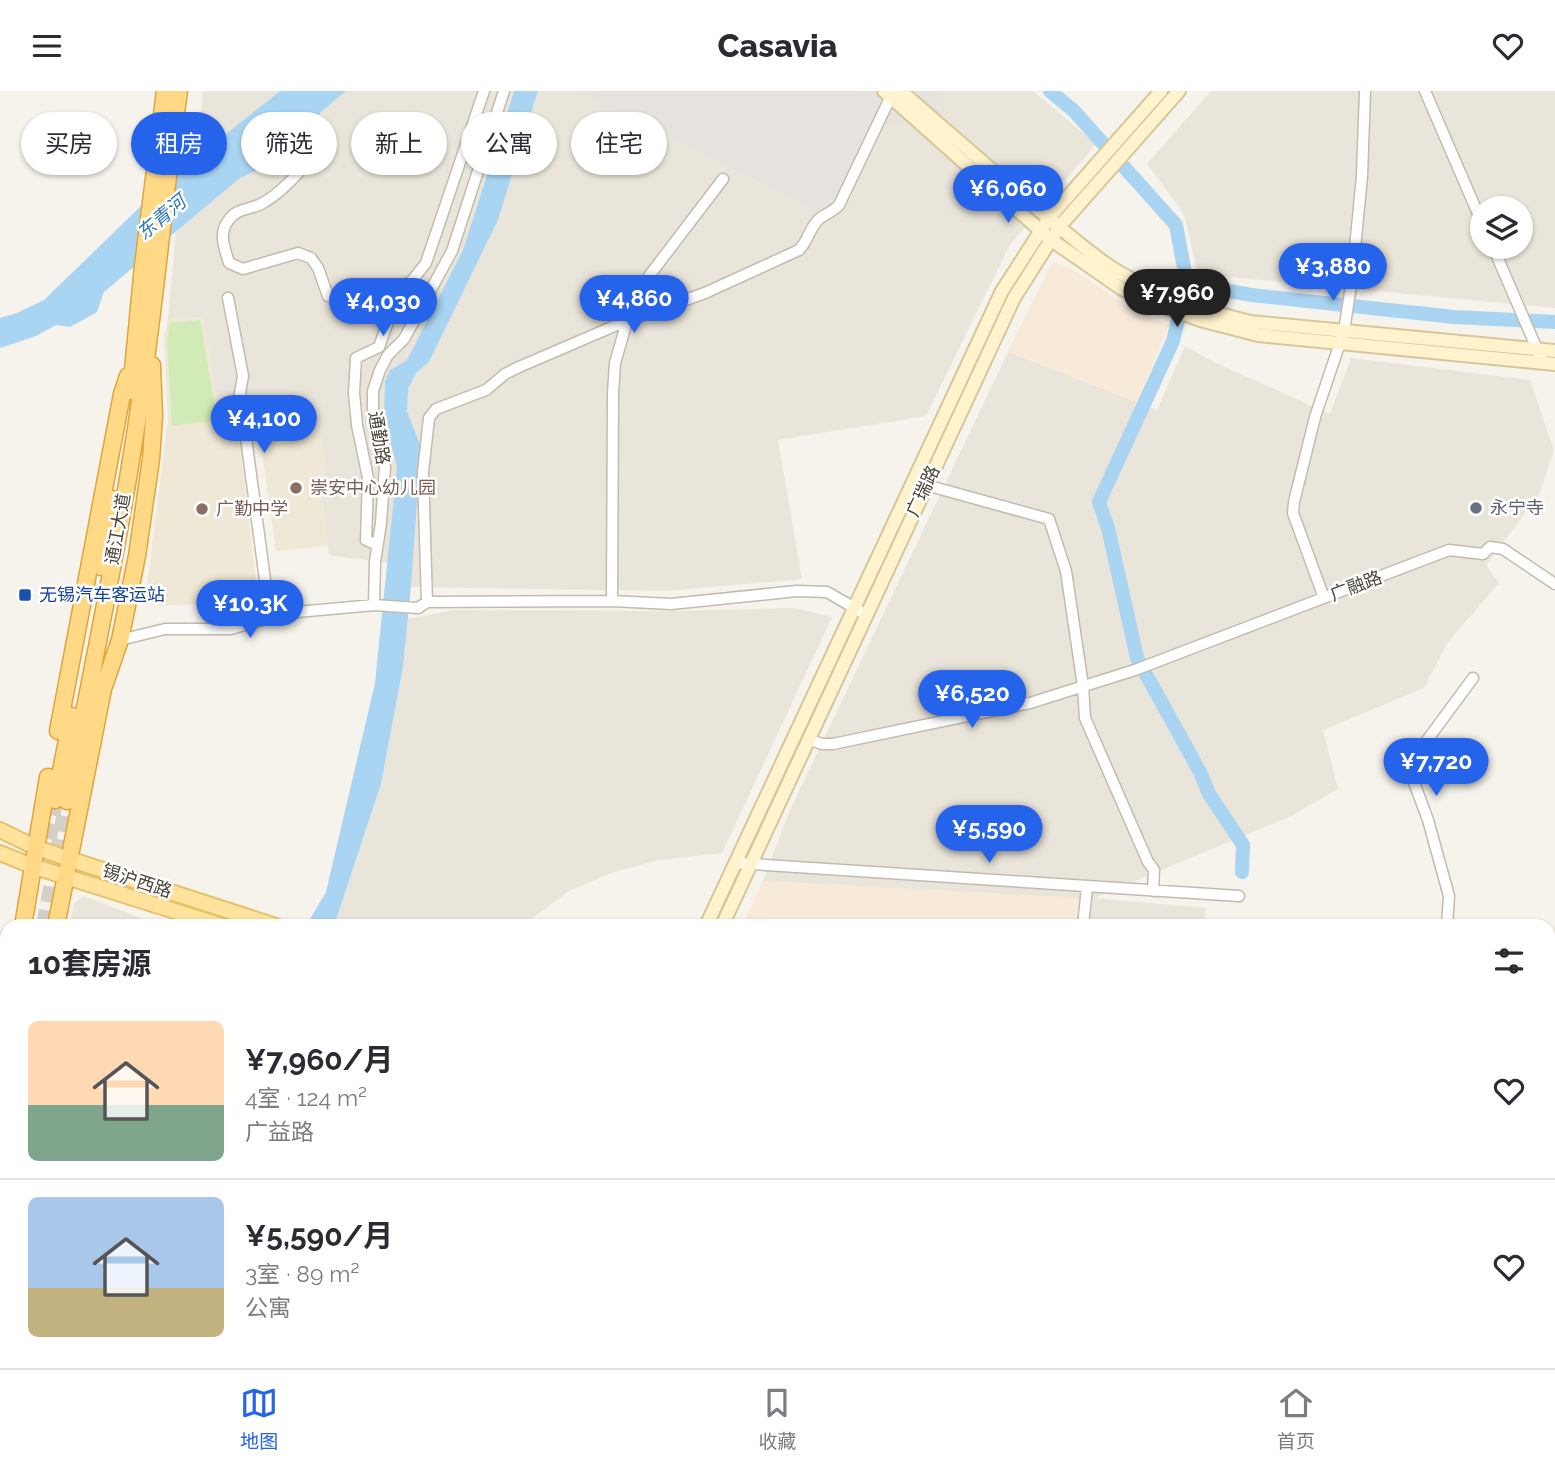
<!DOCTYPE html>
<html lang="zh">
<meta charset="utf-8">
<style>
body{margin:0;font-family:Raleway,"Noto Sans SC",sans-serif;background:#f7f7f7;color:#2b2b33;height:100vh;display:flex;flex-direction:column;font-size:26px;white-space:nowrap}
*{box-sizing:border-box;margin:0}
p{font-size:23px;color:#7c7c81}
.icon{flex:none;width:38px;height:38px;fill:none;stroke:currentColor;stroke-width:2;stroke-linecap:round;stroke-linejoin:round}
.map{position:relative;flex:1;overflow:hidden}
.sheet{position:absolute;left:0px;top:828px;width:1556px;height:450px;display:flex;flex-direction:column;background:#fff;border-radius:21px 21px 0 0;box-shadow:0 2px 5px #0004}
.sheet>*{flex:none}
.guide{position:absolute;left:21px;top:21px;width:700px;height:63px;display:flex;gap:14px}
.buttons{position:absolute;left:1470px;top:105px;display:grid;gap:14px}
.buttons a{display:grid;place-items:center;width:63px;height:63px;border-radius:50%;background:#fff;box-shadow:0 2px 5px #0004;font-size:35px}
.price{position:absolute;translate:-50% -60px;padding:0 16px;border-radius:24px;background:#2563eb;color:#fff;font-size:23px;line-height:46px;filter:drop-shadow(0 2px 4px #0008)}
.price::after{content:'';position:absolute;left:50%;top:42px;width:21px;height:16px;margin-left:-10px;background:inherit;clip-path:polygon(0 0,100% 0,50% 100%)}
.price.on{background:#222;color:#fff}
ul{padding:0;list-style:none}
li{display:flex;align-items:center;gap:21px;height:175px;padding:0 28px}
li+li{border-top:2px solid #e1e1e2}
li span{display:grid;place-items:center;flex:none;width:196px;height:140px;border-radius:10px;color:#555}
li>.icon{margin-inline-start:auto}
span .icon{width:84px;height:84px;fill:#fffc;stroke-width:1}
li b{font-size:30px}
h2{display:flex;justify-content:space-between;align-items:center;height:84px;padding:0 28px;font-size:30px}
.pill{padding:0 24px;border-radius:32px;background:#fff;box-shadow:0 2px 5px #0004;font-size:24px;line-height:63px}
.pill.on{background:#2563eb;color:#fff}
header{display:flex;justify-content:space-between;align-items:center;height:91px;padding:0 28px;background:#fff;font-size:32px;font-weight:800}
.dock{display:flex;justify-content:space-around;align-items:center;height:98px;border-top:2px solid #e1e1e2;background:#fff;font-size:19px;color:#7c7c81}
.dock a{display:grid;justify-items:center;gap:4px}
.dock .on{color:#2563eb}
.map>svg:first-child{display:block}
</style>
<header><svg class="icon" aria-label="menu" viewBox="0 0 24 24"><path d="M4 6h16M4 12h16M4 18h16"/></svg>Casavia<svg class="icon" aria-label="heart" viewBox="0 0 24 24"><path d="M12 20l-8-8c-3-5 5-10 8-4 3-6 11-1 8 4z"/></svg></header>
<div class="map">
<svg width="1555" height="1277" viewBox="0 0 1555 1277">
<rect width="100%" height="100%" fill="#f6f3ec"/>
<path fill="#eae5da" fill-rule="evenodd" d="M 203,0 L 280,0 L 212,54 L 200,31 Z
M 346,0 L 514,0 L 463,159 L 407,269 L 390,279 L 384,328 L 397,376 L 388,472 L 329,464 L 322,402 L 322,342 L 260,348 L 259,329 L 221,334 L 203,226 L 168,228 L 176,141 L 240,87 L 289,65 L 322,20 Z
M 538,0 L 576,0 L 813,118 L 878,34 L 937,27 L 937,0 L 1033,0 L 1096,53 L 1009,155 L 926,325 L 778,349 L 802,488 L 666,500 L 411,496 L 421,356 L 407,319 L 408,298 L 416,282 L 429,271 L 498,129 Z
M 1211,0 L 1555,0 L 1555,217 L 1198,183 L 1184,123 L 1147,73 ZM 1482,117 L 1521,117 L 1521,156 L 1482,156 Z
M 1185,255 L 1214,271 L 1330,323 L 1351,267 L 1530,289 L 1554,359 L 1540,402 L 1486,474 L 1499,492 L 1447,552 L 1424,597 L 1323,639 L 1338,698 L 1289,726 L 1094,807 L 1206,817 L 1204,835 L 1090,835 L 1092,808 L 763,790 L 790,719 L 1008,261 L 1157,319 Z
M 794,517 L 832,526 L 722,762 L 659,769 L 614,781 L 569,800 L 521,835 L 334,835 L 381,693 L 403,576 L 408,528 L 453,519 L 677,520 Z
M 83,805 L 162,835 L 69,835 L 74,813 Z
M 423,1270 L 683,1270 L 684,1277 L 422,1277 Z
M 155,1271 L 226,1271 L 226,1277 L 162,1277 Z"/>
<path fill="#f7ead8" d="M 1053,170 L 1077,181 L 1129,217 L 1169,234 L 1137,311 L 1008,261 Z
M 763,790 L 1080,807 L 1077,835 L 742,835 Z"/>
<path fill="#e6e2dd" d="M 576,0 L 937,0 L 937,27 L 878,34 L 833,117 L 813,118 Z"/>
<path fill="#efe8d6" d="M 203,226 L 221,334 L 238,332 L 258,509 L 160,515 L 146,503 L 168,329 L 164,245 L 168,228 Z
M 322,342 L 327,391 L 322,402 L 329,455 L 276,460 L 260,348 Z
M 743,1271 L 743,1270 L 820,1271 L 800,1277 L 745,1277 Z"/>
<path fill="#d2eab5" d="M 200,229 L 217,329 L 172,335 L 167,247 L 170,232 Z"/>
<path fill="#a9d4f2" d="M 280,0 L 346,0 L 322,20 L 289,65 L 240,87 L 104,201 L 97,221 L 70,236 L 56,234 L 36,245 L 0,257 L 0,227 L 17,222 L 44,209 L 140,116 L 212,54 Z
M 514,0 L 538,0 L 498,129 L 429,271 L 416,282 L 408,298 L 407,320 L 421,356 L 411,496 L 403,576 L 381,693 L 334,835 L 306,835 L 326,801 L 375,592 L 397,376 L 384,328 L 385,290 L 390,279 L 407,269 L 463,159 Z
M 226,1271 L 275,1271 L 275,1277 L 226,1277 Z"/>
<g fill="none" stroke-linecap="round" stroke-linejoin="round">
<path stroke="#a9d4f2" stroke-width="14" d="M 1050,0 L 1074,20 L 1176,134 L 1187,193 L 1173,250 L 1099,411 L 1108,437 L 1137,567 L 1200,681 L 1209,703 L 1243,754 L 1242,781
M 1187,193 L 1252,204 L 1454,226 L 1555,231"/>
<path stroke="#d4d0c8" stroke-width="16" stroke-dasharray="16 8" stroke-linecap="butt" d="M 45,772 L 55,709
M 44,835 L 67,710"/>
<g stroke="#c2bbae" stroke-width="13">
<path id="minor" d="M 1425,0 L 1482,132
M 328,48 C 310,68 285,101 261,113 C 249,119 236,117 228,130 C 218,143 225,158 229,172 L 243,178 L 298,162 L 311,167 L 318,177 L 328,205 C 357,216 383,201 410,191
M 1493,156 L 1543,272
M 228,207 L 243,285 L 240,302 L 270,526
M 926,394 L 1049,428 L 1066,480 L 1083,595 L 1085,627 L 1148,771 L 1154,779 L 1153,800
M 377,454 L 366,449 L 368,387 L 357,334 L 354,302 L 356,267 L 379,256 L 395,211 L 426,172 L 484,0
M 1324,507 L 1293,422 L 1294,411 L 1315,326 L 1344,240 L 1352,188 L 1362,85 L 1365,0
M 612,510 L 613,302 L 615,272 L 632,213 L 649,185 L 723,88
M 427,511 L 423,381 L 429,327 L 436,318 L 486,299 L 505,283 L 519,276 L 626,230 L 705,202 L 799,159 C 808,150 810,136 819,128 C 825,123 833,121 839,114 L 892,3
M 374,514 L 375,471 L 381,432 L 385,376 L 373,321 L 373,300 L 380,279 L 388,264 L 404,248 L 452,160 L 504,0
M 120,549 L 165,538 L 231,538 L 286,522 L 374,514 L 418,517 L 427,511 L 612,510 L 671,513 L 797,500 L 827,501 L 865,523
M 808,648 L 822,653 L 833,653 L 1030,612 L 1135,579 L 1449,459 L 1483,463 L 1490,456 L 1503,458 L 1555,493
M 736,772 L 1239,805
M 1083,835 L 1087,796
M 1447,835 L 1449,805 L 1428,729 L 1408,675 L 1473,587
M 1549,1067 L 1555,1067
M 1306,1270 L 1308,1277
M 1338,1270 L 1340,1277
M 415,1277 L 416,1270
M 1468,1277 L 1555,1271"/>
</g>
<g stroke="#d6c79b" stroke-width="16">
<path id="secondary" d="M 884,0 L 1050,148 L 1122,198 L 1165,216 L 1200,229 L 1258,244 L 1555,273
M 901,0 C 949,42 997,84 1046,125 C 1069,144 1092,165 1117,180 C 1159,206 1204,220 1251,231 L 1555,260
M 706,835 L 1002,200 L 1049,127 L 1161,0
M 722,835 L 1014,207 L 1059,136 L 1179,0
M 0,1158 L 7,1163
M 0,1171 L 7,1177
M 114,1270 L 121,1277
M 130,1270 L 137,1277
M 698,1270 L 699,1277
M 712,1270 L 713,1277
M 291,1277 L 291,1270
M 306,1277 L 307,1270
M 319,1277 L 319,1270"/>
</g>
<g stroke="#e6c16a" stroke-width="18">
<path id="primary" d="M 0,739 L 35,756 L 69,768 L 276,835
M 0,762 L 32,775 L 222,835
M 1549,1021 L 1555,1022
M 1549,1041 L 1555,1042"/>
</g>
<g stroke="#e0a43c" stroke-width="19">
<path id="trunk" d="M 131,300 L 143,175 L 165,0
M 101,476 L 113,408
M 58,640 L 122,303 L 128,285
M 55,709 L 72,625
M 67,710 C 92,577 121,444 140,310 C 156,207 164,103 179,0
M 23,835 L 48,686
M 56,835 L 103,598 L 120,549 L 137,465 L 151,368 L 154,325 L 152,274
M 0,952 L 7,917
M 0,1000 L 7,969
M 0,1063 L 7,1028
M 0,1094 L 7,1071"/>
</g>
<use href="#minor" stroke="#fff" stroke-width="10"/>
<use href="#secondary" stroke="#fff3cd" stroke-width="12"/>
<use href="#primary" stroke="#ffe39c" stroke-width="14"/>
<use href="#trunk" stroke="#ffd985" stroke-width="16"/>
<path stroke="#9a9a9a" stroke-width="2.5" stroke-dasharray="9 9" stroke-linecap="butt" d="M 0,1271 L 8,1277"/>
</g>
<g fill="#8d6e63" stroke="#fff" stroke-width="2.5">
<circle cx="296" cy="397" r="7"/>
<circle cx="202" cy="418" r="7"/>
</g>
<circle fill="#6b7280" stroke="#fff" stroke-width="2.5" cx="1476" cy="417" r="7"/>
<rect fill="#1a4fb4" stroke="#fff" stroke-width="2.5" x="18" y="497" width="14" height="14" rx="3.5"/>
<g text-anchor="middle" stroke-width="5" stroke-linejoin="round" paint-order="stroke">
<g font-size="18" fill="#4b4439" stroke="#fff">
<text transform="translate(379 347) rotate(81)" y="6">通勤路</text>
<text transform="translate(923 400) rotate(-65)" y="6">广瑞路</text>
<text transform="translate(118 438) rotate(-80)" y="6">通江大道</text>
<text transform="translate(1356 495) rotate(-21)" y="6">广融路</text>
<text transform="translate(137 790) rotate(18)" y="6">锡沪西路</text>
</g>
<g font-size="18" fill="#785e54" stroke="#fff" text-anchor="start">
<text x="310" y="403">崇安中心幼儿园</text>
<text x="216" y="424">广勤中学</text>
</g>
<g font-size="18" fill="#5b616d" stroke="#fff" text-anchor="start">
<text x="1490" y="423">永宁寺</text>
</g>
<g font-size="18" fill="#164399" stroke="#fff" text-anchor="start">
<text x="39" y="510">无锡汽车客运站</text>
</g>
<g font-size="19" font-style="italic" fill="#2e7ab2" stroke="#fff">
<text transform="translate(161 126) rotate(-40)" y="7">东青河</text>
</g>
</g>
</svg>
<div class="buttons">
<a><svg class="icon" aria-label="layers" viewBox="0 0 24 24"><path d="M12 4l9 5-9 5-9-5zM3 14l9 5 9-5"/></svg></a>
</div>
<b class="price" style="left:1008px;top:134px">¥6,060</b>
<b class="price" style="left:1333px;top:212px">¥3,880</b>
<b class="price on" style="left:1177px;top:238px">¥7,960</b>
<b class="price" style="left:634px;top:244px">¥4,860</b>
<b class="price" style="left:383px;top:247px">¥4,030</b>
<b class="price" style="left:264px;top:364px">¥4,100</b>
<b class="price" style="left:250px;top:549px">¥10.3K</b>
<b class="price" style="left:972px;top:639px">¥6,520</b>
<b class="price" style="left:1436px;top:707px">¥7,720</b>
<b class="price" style="left:989px;top:774px">¥5,590</b>
<div class="guide">
<a class="pill">买房</a>
<a class="pill on">租房</a>
<a class="pill">筛选</a>
<a class="pill">新上</a>
<a class="pill">公寓</a>
<a class="pill">住宅</a>
</div>
<section class="sheet">
<h2>10套房源<svg class="icon" aria-label="filters" viewBox="0 0 24 24"><path d="M4 7h16M4 17h16"/><circle cx="9" cy="7" r="2"/><circle cx="15" cy="17" r="2"/></svg></h2>
<ul>
<li><span style="background:linear-gradient(#ffd9b3 60%,#7fa58c 0)"><svg class="icon" aria-label="home" viewBox="0 0 24 24"><path d="M3 11l9-7 9 7M6 9v11h12V9"/></svg></span><div><b>¥7,960/月</b><p>4室 · 124 m²</p><p>广益路</p></div><svg class="icon" aria-label="heart" viewBox="0 0 24 24"><path d="M12 20l-8-8c-3-5 5-10 8-4 3-6 11-1 8 4z"/></svg></li>
<li><span style="background:linear-gradient(#a9c7e8 65%,#c2b280 0)"><svg class="icon" aria-label="home" viewBox="0 0 24 24"><path d="M3 11l9-7 9 7M6 9v11h12V9"/></svg></span><div><b>¥5,590/月</b><p>3室 · 89 m²</p><p>公寓</p></div><svg class="icon" aria-label="heart" viewBox="0 0 24 24"><path d="M12 20l-8-8c-3-5 5-10 8-4 3-6 11-1 8 4z"/></svg></li>
</ul>
</section>
</div>
<nav class="dock">
<a class="on"><svg class="icon" aria-label="map" viewBox="0 0 24 24"><path d="M3 6l6-2 6 2 6-2v14l-6 2-6-2-6 2zM9 4v14M15 6v14"/></svg>地图</a>
<a><svg class="icon" aria-label="saved" viewBox="0 0 24 24"><path d="M7 4h10v16l-5-4-5 4z"/></svg>收藏</a>
<a><svg class="icon" aria-label="home" viewBox="0 0 24 24"><path d="M3 11l9-7 9 7M6 9v11h12V9"/></svg>首页</a>
</nav>
